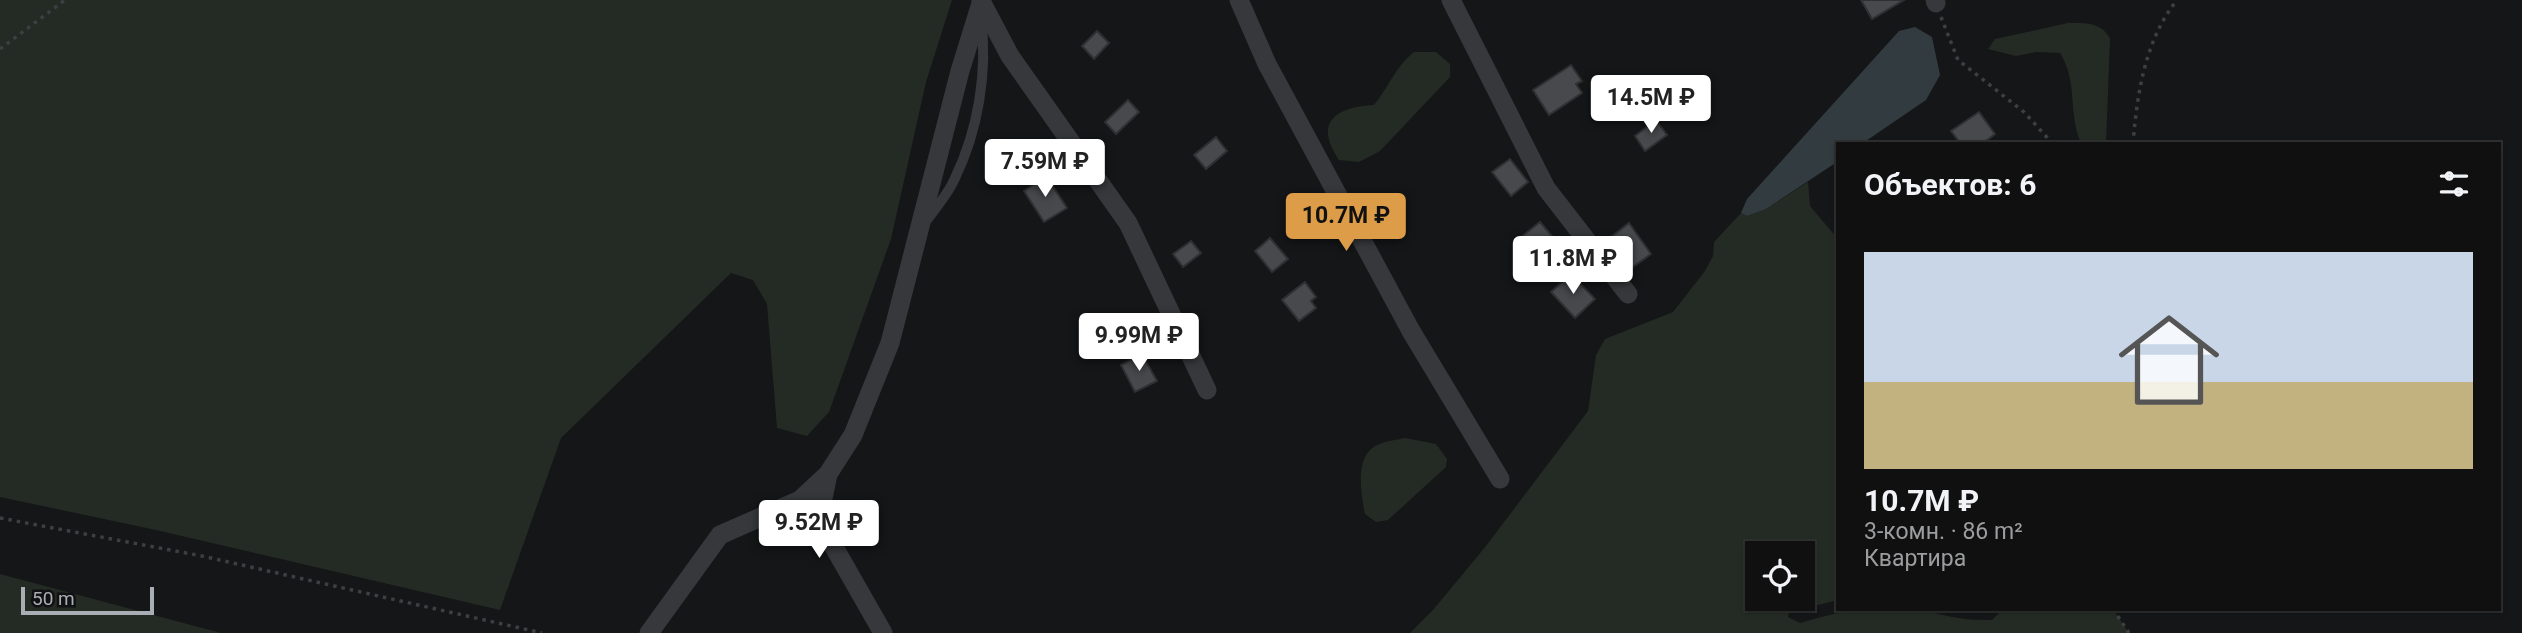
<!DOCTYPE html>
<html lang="ru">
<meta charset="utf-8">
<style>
body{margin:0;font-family:Roboto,sans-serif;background:#1e1e1f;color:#f1f3f6;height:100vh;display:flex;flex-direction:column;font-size:26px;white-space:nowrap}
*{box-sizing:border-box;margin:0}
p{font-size:23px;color:#9c9d9f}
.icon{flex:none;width:38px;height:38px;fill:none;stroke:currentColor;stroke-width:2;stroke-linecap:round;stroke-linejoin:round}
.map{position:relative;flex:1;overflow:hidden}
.details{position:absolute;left:1836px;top:142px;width:665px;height:469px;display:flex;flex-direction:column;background:#101011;border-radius:0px;box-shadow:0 2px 5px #0004,0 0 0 2px #303031}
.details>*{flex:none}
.tools{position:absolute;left:1745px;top:541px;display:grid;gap:14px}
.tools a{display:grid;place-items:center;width:70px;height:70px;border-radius:0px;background:#101011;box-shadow:0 2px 5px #0004,0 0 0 2px #303031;font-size:35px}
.scale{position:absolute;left:21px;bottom:18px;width:133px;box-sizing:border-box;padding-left:7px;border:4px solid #a9aeb5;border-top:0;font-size:19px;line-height:24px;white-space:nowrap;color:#a9aeb5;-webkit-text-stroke:5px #101112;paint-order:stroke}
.price{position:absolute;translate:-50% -60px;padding:0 16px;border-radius:7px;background:#fff;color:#222;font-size:23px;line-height:46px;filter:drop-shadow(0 2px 4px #0008)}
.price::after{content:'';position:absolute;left:50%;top:42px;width:21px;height:16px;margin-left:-10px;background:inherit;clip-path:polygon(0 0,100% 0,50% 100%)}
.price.on{background:#dc9c48;color:#111}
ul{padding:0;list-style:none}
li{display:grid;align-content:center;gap:14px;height:371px;padding:0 28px}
li span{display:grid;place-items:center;height:217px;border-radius:0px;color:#555}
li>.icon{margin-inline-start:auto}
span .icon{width:126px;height:126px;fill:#fffc;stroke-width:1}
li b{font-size:30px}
h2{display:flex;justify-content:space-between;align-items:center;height:84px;padding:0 28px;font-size:30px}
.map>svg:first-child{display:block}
</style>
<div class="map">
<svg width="2522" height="633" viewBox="0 0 2522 633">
<rect width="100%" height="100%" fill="#151617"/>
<path fill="#242b24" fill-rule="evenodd" d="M 0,0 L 952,0 L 926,82 L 891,239 L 829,412 L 807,436 L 777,428 L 767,304 L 753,280 L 731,273 L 561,438 L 500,610 L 156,530 L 0,497 Z
M 2068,23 C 2085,23 2102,22 2110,39 L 2106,143 L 2081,143 C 2068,114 2078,81 2060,53 L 2036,52 L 2016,56 L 1988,49 L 1995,39 Z
M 1414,52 L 1436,52 L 1450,64 L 1450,77 L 1380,151 L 1359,162 L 1339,160 C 1313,122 1336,107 1374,105 C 1389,87 1395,67 1414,52 Z
M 1808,182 L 1810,206 L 1837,238 L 1838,600 L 1789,612 L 1788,617 L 1800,623 C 1837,612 1878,602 1917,609 C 1945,615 1962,621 1992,620 L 2003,609 L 2113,609 L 2129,633 L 1410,633 L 1433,610 L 1486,546 L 1588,411 L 1596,355 L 1605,339 L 1673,312 L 1705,271 L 1713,256 L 1714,242 L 1741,213 L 1747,216 L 1766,209 ZM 1757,553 L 1802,553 L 1802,598 L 1757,598 Z
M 1405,438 L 1436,444 L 1447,459 L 1446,467 L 1388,520 L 1376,522 L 1365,514 C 1361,494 1354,456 1377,445 C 1385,441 1396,440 1405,438 Z
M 0,574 L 221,633 L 0,633 Z"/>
<path fill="#323b40" d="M 1915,27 L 1932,37 L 1940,75 L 1926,100 L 1863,143 L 1838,144 L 1837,162 L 1766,209 L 1747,216 L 1741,213 L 1747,199 L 1899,31 Z"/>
<path fill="#48494c" stroke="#303033" stroke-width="2" d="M 1861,0 L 1904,0 L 1872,19 Z
M 1097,31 L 1109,43 L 1094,59 L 1082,46 Z
M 1571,65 L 1582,81 L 1576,84 L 1582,93 L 1549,115 L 1533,90 Z
M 1128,100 L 1139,112 L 1116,134 L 1105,122 Z
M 1979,112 L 1995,134 L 1982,144 L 1961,144 L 1951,131 Z
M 1656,120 L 1667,135 L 1645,151 L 1635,136 Z
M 1216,137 L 1227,151 L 1206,169 L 1194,155 Z
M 1510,159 L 1528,182 L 1511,196 L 1492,172 Z
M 1046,176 L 1067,208 L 1044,222 L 1024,191 Z
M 1540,222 L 1562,248 L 1537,269 L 1515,242 Z
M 1629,223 L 1651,254 L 1627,271 L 1606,241 Z
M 1270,238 L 1288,259 L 1272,272 L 1255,251 Z
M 1191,241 L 1201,253 L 1183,267 L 1173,254 Z
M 1571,274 L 1595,299 L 1575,318 L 1551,292 Z
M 1305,282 L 1316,297 L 1311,301 L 1316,308 L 1299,321 L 1282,300 Z
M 1142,354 L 1157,381 L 1135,392 L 1121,365 Z"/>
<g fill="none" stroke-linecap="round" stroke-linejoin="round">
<path stroke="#3d3f42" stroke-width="3.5" stroke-dasharray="3.5 5" stroke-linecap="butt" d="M 1941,17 L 1958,60 L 2024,112 L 2053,144
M 0,49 L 65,0
M 2133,144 C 2137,94 2145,40 2177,0
M 0,518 L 202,556 L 542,633
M 2113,609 L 2129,633"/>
<path stroke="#37383b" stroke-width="10" d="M 928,219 C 937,206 949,193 955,178 C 978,131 988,71 981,19"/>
<path stroke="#37383b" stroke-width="19" d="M 1239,0 L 1267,64 L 1411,331 L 1500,479
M 1451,0 L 1546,188 L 1628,294
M 1935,0 L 1936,3
M 981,1 L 1010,56 L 1128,223 L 1207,390
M 828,474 L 820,513 L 826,533 L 883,633
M 649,633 L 720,535 L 800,500 L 828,474 L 853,435 L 890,343 L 960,71 L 982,0"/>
</g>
</svg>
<div class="tools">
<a><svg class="icon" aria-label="locate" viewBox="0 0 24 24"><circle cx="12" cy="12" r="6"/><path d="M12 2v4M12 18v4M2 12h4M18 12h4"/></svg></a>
</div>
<div class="scale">50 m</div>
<b class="price" style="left:1651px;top:135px">14.5M ₽</b>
<b class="price" style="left:1045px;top:199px">7.59M ₽</b>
<b class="price on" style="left:1346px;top:253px">10.7M ₽</b>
<b class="price" style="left:1573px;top:296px">11.8M ₽</b>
<b class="price" style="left:1139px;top:373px">9.99M ₽</b>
<b class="price" style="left:819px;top:560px">9.52M ₽</b>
<section class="details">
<h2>Объектов: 6<svg class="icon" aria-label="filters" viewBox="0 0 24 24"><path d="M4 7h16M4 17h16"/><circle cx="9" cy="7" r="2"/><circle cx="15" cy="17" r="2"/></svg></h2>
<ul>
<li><span style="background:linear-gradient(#c9d6e8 60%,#c2b280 0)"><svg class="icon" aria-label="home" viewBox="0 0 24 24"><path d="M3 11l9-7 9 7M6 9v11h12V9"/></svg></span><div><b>10.7M ₽</b><p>3-комн. · 86 m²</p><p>Квартира</p></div></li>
</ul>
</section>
</div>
